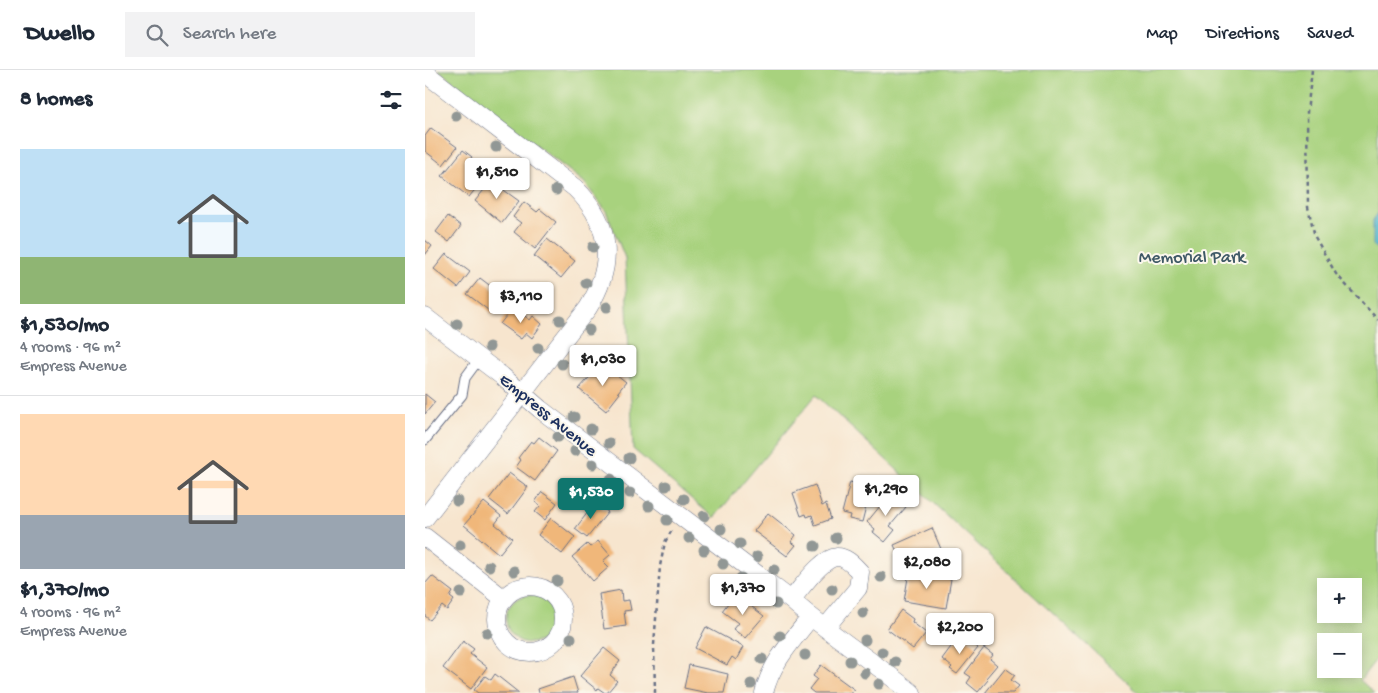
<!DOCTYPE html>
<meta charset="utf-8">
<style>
body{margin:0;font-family:"Gochi Hand",sans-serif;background:#f2f2f3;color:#1f2937;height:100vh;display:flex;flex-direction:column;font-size:19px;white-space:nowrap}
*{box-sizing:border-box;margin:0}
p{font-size:16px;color:#747a83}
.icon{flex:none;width:28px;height:28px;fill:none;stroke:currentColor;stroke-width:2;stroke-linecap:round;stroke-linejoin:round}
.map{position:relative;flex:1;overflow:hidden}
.drawer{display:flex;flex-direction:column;background:#fff;width:425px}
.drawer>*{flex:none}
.fabs{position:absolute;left:892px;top:508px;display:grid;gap:10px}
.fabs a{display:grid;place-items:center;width:45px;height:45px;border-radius:0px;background:#fff;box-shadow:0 2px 12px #0003;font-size:25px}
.price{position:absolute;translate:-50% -42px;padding:0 11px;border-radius:5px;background:#fff;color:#222;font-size:16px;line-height:32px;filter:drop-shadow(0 1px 2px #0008)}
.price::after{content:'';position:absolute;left:50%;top:30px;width:15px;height:11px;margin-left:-8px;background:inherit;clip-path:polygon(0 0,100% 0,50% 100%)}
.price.current{background:#0f766e;color:#fff}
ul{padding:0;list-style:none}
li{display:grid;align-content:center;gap:10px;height:265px;padding:0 20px}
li+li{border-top:1px solid #e0e1e3}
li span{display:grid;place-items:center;height:155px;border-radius:0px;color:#555}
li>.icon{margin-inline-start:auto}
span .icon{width:90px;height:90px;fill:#fffc;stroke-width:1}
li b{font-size:21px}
h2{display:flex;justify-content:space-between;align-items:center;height:60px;padding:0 20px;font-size:21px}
header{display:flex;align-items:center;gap:30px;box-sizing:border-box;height:70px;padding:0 25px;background:#fff;border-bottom:1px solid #e0e1e3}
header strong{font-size:24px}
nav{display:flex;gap:28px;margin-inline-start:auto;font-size:18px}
.search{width:350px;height:45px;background:#f2f2f3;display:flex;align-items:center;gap:12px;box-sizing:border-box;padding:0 18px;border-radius:0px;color:#747a83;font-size:19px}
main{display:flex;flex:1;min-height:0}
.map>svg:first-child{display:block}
</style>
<header>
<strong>Dwello</strong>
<div class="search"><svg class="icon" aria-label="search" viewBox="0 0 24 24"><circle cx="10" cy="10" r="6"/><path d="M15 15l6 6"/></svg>Search here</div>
<nav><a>Map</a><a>Directions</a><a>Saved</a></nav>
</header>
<main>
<section class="drawer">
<h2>8 homes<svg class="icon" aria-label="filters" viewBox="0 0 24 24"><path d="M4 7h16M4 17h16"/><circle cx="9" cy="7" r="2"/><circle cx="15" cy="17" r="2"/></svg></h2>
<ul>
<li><span style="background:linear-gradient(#bfe0f5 70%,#8fb573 0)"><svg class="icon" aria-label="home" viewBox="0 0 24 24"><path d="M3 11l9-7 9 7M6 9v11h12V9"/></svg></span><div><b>$1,530/mo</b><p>4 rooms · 96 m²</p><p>Empress Avenue</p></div></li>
<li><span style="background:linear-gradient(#ffd9b3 65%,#9aa5b1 0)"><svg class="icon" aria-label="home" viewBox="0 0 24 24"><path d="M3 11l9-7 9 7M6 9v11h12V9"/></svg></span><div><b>$1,370/mo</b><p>4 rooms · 96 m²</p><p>Empress Avenue</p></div></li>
</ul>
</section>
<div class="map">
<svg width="953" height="623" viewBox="0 0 953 623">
<rect width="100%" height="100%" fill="#fbf7ec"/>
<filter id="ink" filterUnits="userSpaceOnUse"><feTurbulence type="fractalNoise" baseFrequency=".02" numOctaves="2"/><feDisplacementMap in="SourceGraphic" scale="10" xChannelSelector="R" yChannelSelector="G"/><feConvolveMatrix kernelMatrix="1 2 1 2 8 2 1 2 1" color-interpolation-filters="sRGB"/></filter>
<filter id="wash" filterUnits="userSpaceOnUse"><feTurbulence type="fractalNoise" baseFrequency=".0096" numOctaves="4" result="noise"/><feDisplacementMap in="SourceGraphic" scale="20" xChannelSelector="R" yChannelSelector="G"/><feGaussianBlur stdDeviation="1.12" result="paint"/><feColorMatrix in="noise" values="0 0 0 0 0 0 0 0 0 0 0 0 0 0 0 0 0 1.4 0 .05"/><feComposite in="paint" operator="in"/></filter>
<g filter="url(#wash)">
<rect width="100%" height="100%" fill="#f7e5ce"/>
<path fill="#a8d27e" stroke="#62806e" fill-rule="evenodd" d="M 13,0 L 953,0 L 953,587 L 935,610 L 949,623 L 714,623 L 391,325 L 289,448 L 208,379 L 200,188 L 181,141 L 159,112 ZM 901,516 L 929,516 L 929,544 L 901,544 ZM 901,571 L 929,571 L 929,599 L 901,599 Z
M81 549a24 24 0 1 1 48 0a24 24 0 1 1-48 0Z"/>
<path fill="#53bad0" stroke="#377497" d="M 953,143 L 953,179 L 948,175 L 948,150 Z"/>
<g id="blocks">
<path fill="#f0b77a" d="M 6,58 L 32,77 L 18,95 L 0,81 L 0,66 Z
M 38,80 L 47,87 L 43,92 L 61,106 L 44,127 L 17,106 Z
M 71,105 L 80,113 L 76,118 L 94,131 L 77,153 L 50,131 Z
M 99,132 L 112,142 L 115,139 L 131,152 L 110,179 L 89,162 L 96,153 L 88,147 Z
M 23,146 L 36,156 L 24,172 L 11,162 Z
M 122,169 L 150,191 L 136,208 L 109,186 Z
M 0,170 L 7,176 L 0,185 Z
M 21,184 L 45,202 L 33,218 L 9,199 Z
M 55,208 L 80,227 L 67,243 L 42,224 Z
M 88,237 L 105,250 L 108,246 L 117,254 L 107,268 L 101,263 L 96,269 L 75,254 Z
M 177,293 L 201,312 L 193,322 L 195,323 L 181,341 L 154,319 Z
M 0,324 L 10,332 L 0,344 Z
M 114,367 L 132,381 L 110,411 L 91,397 L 96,390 L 93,388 L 106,371 L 109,373 Z
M 84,403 L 103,417 L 83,444 L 64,429 Z
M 425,412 L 446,417 L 437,452 L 424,449 L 425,445 L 417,443 Z
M 390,415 L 397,436 L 401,434 L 406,449 L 390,455 L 387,445 L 382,447 L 381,444 L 376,446 L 368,423 Z
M 117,422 L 132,433 L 120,450 L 110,442 L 115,436 L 110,432 Z
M 465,424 L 481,437 L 465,456 L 470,460 L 460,472 L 448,462 L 450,459 L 442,452 Z
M 59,432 L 76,446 L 70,454 L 87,468 L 74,484 L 39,455 Z
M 170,433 L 183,442 L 162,468 L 150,459 Z
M 343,443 L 371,465 L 366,472 L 371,475 L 362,486 L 329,461 Z
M 126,448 L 150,467 L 137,484 L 113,465 Z
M 507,458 L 516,479 L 484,495 L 479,486 L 475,488 L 469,475 Z
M 173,471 L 185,485 L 178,491 L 184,497 L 168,511 L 147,487 L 162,474 L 165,477 Z
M 484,502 L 526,509 L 521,538 L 479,531 Z
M 7,506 L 28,522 L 25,527 L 29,530 L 22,540 L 17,536 L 5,550 L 0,546 L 0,514 Z
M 196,520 L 197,531 L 204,530 L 206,540 L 199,541 L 201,556 L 179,559 L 174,524 Z
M 310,524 L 339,546 L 320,568 L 308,559 L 313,553 L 297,541 Z
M 476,540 L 488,549 L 487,552 L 501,563 L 488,579 L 462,559 Z
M 281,557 L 318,577 L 311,590 L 307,587 L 302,595 L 270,578 Z
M 543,569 L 553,578 L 532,604 L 525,599 L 527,597 L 517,589 L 531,570 L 537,576 Z
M 38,571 L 49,579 L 45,584 L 62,597 L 46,619 L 18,598 Z
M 179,578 L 195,591 L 185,605 L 192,611 L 182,623 L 180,623 L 173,618 L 172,620 L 155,606 Z
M 559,578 L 568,585 L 565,589 L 572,595 L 561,608 L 563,610 L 553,622 L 542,613 L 546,607 L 540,603 Z
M 264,595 L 303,604 L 299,623 L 283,623 L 259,618 Z
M 396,595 L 430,620 L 427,623 L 389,623 L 384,619 L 392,609 L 388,606 Z
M 580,598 L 590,605 L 586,610 L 594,616 L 588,623 L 560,623 Z
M 70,604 L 94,623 L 53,623 L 49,620 L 60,606 L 66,610 Z
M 148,607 L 153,623 L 114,623 L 113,619 Z"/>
</g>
</g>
<g filter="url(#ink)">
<use href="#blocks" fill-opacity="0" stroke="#686f85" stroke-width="1"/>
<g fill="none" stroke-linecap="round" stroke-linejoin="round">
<g stroke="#686f85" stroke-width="11">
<path id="lane" d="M 0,370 L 37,325 L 40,308 L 54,289"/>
</g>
<g stroke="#686f85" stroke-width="19">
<path id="street" d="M 0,3 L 150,118 C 187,154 190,195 163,238 L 0,448
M 0,247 L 77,306 L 115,339 L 366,530 C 404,564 448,591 487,623
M 0,467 L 79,529
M72 549a33 33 0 1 1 66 0a33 33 0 1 1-66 0Z
M 366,530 C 376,519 396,488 412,487 C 422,487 429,496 435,502 L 433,518 L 401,557
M 339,623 C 346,593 367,571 385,548"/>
</g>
<path stroke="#686f85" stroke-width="2.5" stroke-dasharray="4 4" stroke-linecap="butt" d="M 887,0 L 882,42 L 883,137 L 890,167 L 911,204 L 953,250
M 230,623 L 229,575 L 235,496 L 240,472 L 247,460"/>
<use href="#lane" stroke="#fff" stroke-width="9"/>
<use href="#street" stroke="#fff" stroke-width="18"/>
</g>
<g fill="#919795">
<circle cx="31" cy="46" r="5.5"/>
<circle cx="71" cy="77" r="5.5"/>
<circle cx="131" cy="120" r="5.5"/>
<circle cx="168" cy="177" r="5.5"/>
<circle cx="161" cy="213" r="5.5"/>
<circle cx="182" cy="237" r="5.5"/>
<circle cx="135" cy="250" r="5.5"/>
<circle cx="32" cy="254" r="5.5"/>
<circle cx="164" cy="260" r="5.5"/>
<circle cx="64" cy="277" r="5.5"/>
<circle cx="113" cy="278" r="5.5"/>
<circle cx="137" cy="294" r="5.5"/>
<circle cx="149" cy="347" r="5.5"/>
<circle cx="166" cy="359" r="5.5"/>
<circle cx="133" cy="367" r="5.5"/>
<circle cx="184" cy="373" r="5.5"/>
<circle cx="150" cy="381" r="5.5"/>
<circle cx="204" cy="388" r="5.5"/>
<circle cx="168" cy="394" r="5.5"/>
<circle cx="186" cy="409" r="5.5"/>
<circle cx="241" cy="416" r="5.5"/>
<circle cx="205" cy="423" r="5.5"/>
<circle cx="259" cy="429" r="5.5"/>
<circle cx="32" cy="431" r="5.5"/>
<circle cx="224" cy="436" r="5.5"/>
<circle cx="279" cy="446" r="5.5"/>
<circle cx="242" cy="450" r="5.5"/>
<circle cx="296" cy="459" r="5.5"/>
<circle cx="264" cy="468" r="5.5"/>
<circle cx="411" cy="468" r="5.5"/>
<circle cx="315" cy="474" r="5.5"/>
<circle cx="35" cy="475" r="5.5"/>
<circle cx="390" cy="476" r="5.5"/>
<circle cx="279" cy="480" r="5.5"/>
<circle cx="332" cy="487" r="5.5"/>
<circle cx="298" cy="494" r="5.5"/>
<circle cx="64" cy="496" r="5.5"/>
<circle cx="349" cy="500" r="5.5"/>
<circle cx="89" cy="501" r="5.5"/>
<circle cx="456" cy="507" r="5.5"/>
<circle cx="316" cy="508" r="5.5"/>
<circle cx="132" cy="511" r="5.5"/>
<circle cx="407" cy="519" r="5.5"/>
<circle cx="334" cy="522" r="5.5"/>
<circle cx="36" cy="523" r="5.5"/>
<circle cx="351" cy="534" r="5.5"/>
<circle cx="438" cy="543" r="5.5"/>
<circle cx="62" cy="563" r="5.5"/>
<circle cx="355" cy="566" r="5.5"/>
<circle cx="146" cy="568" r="5.5"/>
<circle cx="440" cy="570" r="5.5"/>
<circle cx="457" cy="582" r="5.5"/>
<circle cx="380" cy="585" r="5.5"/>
<circle cx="337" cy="589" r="5.5"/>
<circle cx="425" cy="591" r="5.5"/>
<circle cx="470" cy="592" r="5.5"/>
<circle cx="440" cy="603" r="5.5"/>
<circle cx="326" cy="614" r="5.5"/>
<circle cx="454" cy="614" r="5.5"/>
</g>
</g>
<g text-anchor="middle" stroke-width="4" stroke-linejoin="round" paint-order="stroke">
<g font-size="18" fill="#3e5866" stroke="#fbf7ec">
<text x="767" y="192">Memorial Park</text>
</g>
<g font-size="18" fill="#1b2f5e" stroke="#fbf7ec">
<text transform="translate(124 344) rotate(39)" y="6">Empress Avenue</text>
</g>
</g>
</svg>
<div class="fabs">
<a>+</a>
<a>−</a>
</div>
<b class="price" style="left:72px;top:130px">$1,510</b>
<b class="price" style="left:96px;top:254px">$3,110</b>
<b class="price" style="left:178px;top:317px">$1,030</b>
<b class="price" style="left:461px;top:447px">$1,290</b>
<b class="price current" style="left:166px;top:450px">$1,530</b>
<b class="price" style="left:502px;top:520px">$2,080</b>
<b class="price" style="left:318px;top:546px">$1,370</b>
<b class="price" style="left:535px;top:585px">$2,200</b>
</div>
</main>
